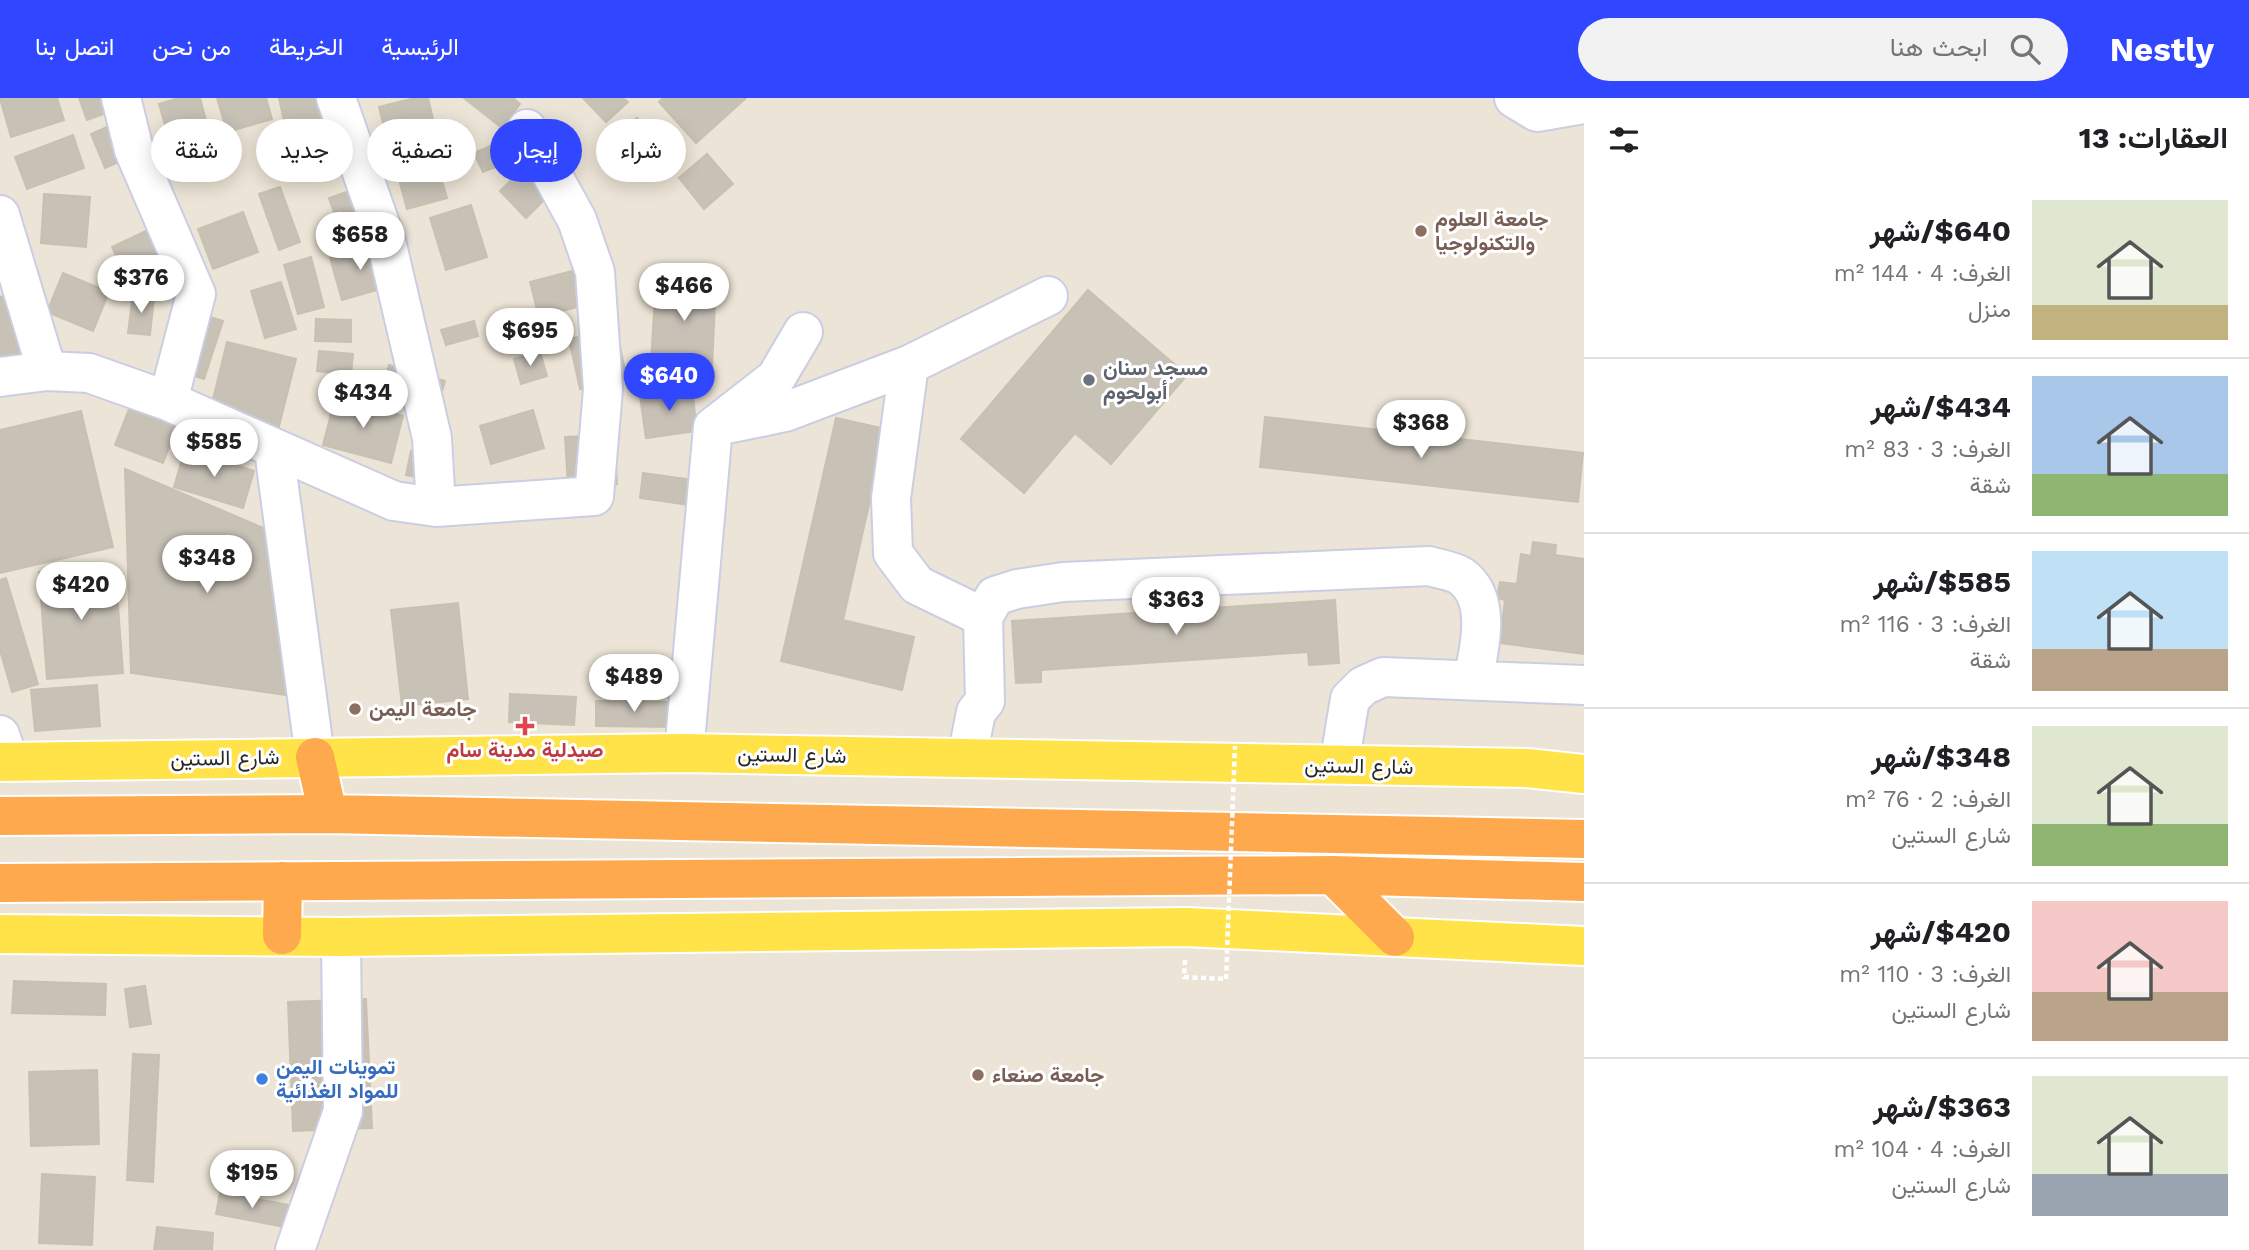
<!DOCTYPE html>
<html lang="ar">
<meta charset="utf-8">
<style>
body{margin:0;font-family:"Work Sans",Vazirmatn,sans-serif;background:#f2f2f2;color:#202124;direction:rtl;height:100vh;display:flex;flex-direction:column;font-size:26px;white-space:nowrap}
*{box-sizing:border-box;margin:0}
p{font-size:23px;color:#757577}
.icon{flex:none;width:38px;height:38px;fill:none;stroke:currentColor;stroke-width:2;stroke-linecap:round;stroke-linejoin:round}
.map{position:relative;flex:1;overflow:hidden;direction:ltr}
.side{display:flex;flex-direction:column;background:#fff;width:665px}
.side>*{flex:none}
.hud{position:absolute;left:21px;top:21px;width:665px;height:63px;direction:rtl;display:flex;gap:14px}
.price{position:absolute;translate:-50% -60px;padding:0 16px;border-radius:24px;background:#fff;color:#222;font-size:23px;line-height:46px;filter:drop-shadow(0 2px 4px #0008)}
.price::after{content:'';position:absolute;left:50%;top:42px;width:21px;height:16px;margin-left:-10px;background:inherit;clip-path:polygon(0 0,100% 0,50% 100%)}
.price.current{background:#3046ff;color:#fff}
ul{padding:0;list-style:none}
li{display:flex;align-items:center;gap:21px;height:175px;padding:0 21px}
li+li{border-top:2px solid #e0e0e0}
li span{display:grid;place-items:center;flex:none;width:196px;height:140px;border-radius:0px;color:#555}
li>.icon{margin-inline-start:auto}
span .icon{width:84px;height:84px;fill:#fffc;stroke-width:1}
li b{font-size:30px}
h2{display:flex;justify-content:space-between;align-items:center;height:84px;padding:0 21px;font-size:30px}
.pill{padding:0 24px;border-radius:32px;background:#fff;box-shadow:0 4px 18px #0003;font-size:24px;line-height:63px}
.pill.current{background:#3046ff;color:#fff}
header{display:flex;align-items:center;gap:42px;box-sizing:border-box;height:98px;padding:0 35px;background:#3046ff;color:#fff}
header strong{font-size:33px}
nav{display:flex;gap:38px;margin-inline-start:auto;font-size:24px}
.search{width:490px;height:63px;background:#f2f2f2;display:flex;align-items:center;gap:18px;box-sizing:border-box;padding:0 24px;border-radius:38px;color:#757577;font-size:26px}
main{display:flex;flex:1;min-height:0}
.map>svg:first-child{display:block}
</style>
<header>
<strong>Nestly</strong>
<div class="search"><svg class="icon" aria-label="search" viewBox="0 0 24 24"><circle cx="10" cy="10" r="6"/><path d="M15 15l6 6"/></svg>ابحث هنا</div>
<nav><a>الرئيسية</a><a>الخريطة</a><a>من نحن</a><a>اتصل بنا</a></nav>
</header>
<main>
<section class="side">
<h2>العقارات: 13<svg class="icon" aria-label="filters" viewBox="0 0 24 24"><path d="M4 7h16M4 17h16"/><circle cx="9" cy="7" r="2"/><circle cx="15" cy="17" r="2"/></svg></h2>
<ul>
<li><span style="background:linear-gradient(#dfe7d0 75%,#c2b280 0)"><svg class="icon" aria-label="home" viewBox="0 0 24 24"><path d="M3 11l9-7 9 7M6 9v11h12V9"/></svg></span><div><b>$640/شهر</b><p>الغرف: 4 · 144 m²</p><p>منزل</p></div></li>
<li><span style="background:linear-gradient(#a9c7e8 70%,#8fb573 0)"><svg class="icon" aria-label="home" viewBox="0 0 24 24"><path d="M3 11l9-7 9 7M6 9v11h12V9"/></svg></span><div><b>$434/شهر</b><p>الغرف: 3 · 83 m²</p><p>شقة</p></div></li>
<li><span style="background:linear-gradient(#bfe0f5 70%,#b9a48a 0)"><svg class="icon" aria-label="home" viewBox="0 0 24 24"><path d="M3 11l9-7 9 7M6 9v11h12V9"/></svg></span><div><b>$585/شهر</b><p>الغرف: 3 · 116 m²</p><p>شقة</p></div></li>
<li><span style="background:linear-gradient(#dfe7d0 70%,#8fb573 0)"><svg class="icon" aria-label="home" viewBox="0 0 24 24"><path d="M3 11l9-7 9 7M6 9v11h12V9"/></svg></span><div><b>$348/شهر</b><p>الغرف: 2 · 76 m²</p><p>شارع الستين</p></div></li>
<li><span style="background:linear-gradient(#f6c9c9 65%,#b9a48a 0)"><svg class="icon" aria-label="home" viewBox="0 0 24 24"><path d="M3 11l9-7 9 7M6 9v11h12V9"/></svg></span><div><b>$420/شهر</b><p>الغرف: 3 · 110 m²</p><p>شارع الستين</p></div></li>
<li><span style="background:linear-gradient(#dfe7d0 70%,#9aa5b1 0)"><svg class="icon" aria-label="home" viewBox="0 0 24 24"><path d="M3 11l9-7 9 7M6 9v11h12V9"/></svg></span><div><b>$363/شهر</b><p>الغرف: 4 · 104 m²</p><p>شارع الستين</p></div></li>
</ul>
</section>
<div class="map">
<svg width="1584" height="1152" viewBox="0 0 1584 1152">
<rect width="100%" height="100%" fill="#ece4d6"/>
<path fill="#c7c1b6" stroke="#c7c1b0" stroke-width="2" d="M 0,0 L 57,0 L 64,22 L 11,39 Z
M 79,0 L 108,0 L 112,13 L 87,22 Z
M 179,0 L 200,0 L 208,30 L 169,41 L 159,6 Z
M 217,0 L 266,0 L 272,21 L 227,34 Z
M 279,0 L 319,0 L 327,38 L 289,46 Z
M 415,0 L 428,0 L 437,38 L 389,49 L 379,9 Z
M 464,0 L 513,0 L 520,6 L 502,30 Z
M 583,0 L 623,0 L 628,4 L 606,24 Z
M 663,0 L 746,0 L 696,45 L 659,4 Z
M 637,20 L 668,58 L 649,73 L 619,35 Z
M 116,25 L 131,59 L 105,70 L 91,36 Z
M 523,34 L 532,55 L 483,74 L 474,55 Z
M 73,37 L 84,70 L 27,91 L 15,59 Z
M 707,56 L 733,86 L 704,111 L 679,80 Z
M 436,62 L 447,100 L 407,111 L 397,74 Z
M 531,63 L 556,90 L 526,120 L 500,93 Z
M 372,85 L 383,117 L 340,132 L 329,100 Z
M 280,89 L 300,144 L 279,152 L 259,96 Z
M 44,96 L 90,99 L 86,149 L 41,145 Z
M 471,107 L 487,159 L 446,172 L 430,120 Z
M 243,114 L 258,154 L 213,171 L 198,131 Z
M 150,131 L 165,164 L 127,182 L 112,149 Z
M 379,146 L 391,188 L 342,202 L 330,160 Z
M 311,159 L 324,209 L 298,216 L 284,167 Z
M 580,171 L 589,206 L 539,219 L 530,184 Z
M 63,175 L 109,194 L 93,233 L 47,214 Z
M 656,181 L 716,185 L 712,268 L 651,264 Z
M 281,184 L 296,231 L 265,240 L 251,193 Z
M 1088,192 L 1187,277 L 1111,366 L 1075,335 L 1024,395 L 961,341 Z
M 20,193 L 37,253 L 0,263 L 0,199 Z
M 133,196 L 154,199 L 150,237 L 128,235 Z
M 178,209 L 223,223 L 204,281 L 160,267 Z
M 316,221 L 351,222 L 351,244 L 315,243 Z
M 474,223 L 478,238 L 446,247 L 441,232 Z
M 616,231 L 627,281 L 580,291 L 569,241 Z
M 227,244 L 296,261 L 277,336 L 209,318 Z
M 319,253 L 353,256 L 351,277 L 317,273 Z
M 540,254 L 547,278 L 521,286 L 514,261 Z
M 389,267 L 445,283 L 436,314 L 380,298 Z
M 692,291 L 697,333 L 646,340 L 640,298 Z
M 335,300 L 403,318 L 391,365 L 323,347 Z
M 131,306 L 179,324 L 163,365 L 115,347 Z
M 533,312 L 544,350 L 491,366 L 480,328 Z
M 81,313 L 113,449 L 0,475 L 0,332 Z
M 1265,319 L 1583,355 L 1578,404 L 1260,369 Z
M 836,320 L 886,331 L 843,522 L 914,539 L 902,592 L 781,563 Z
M 614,337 L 617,386 L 568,388 L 565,339 Z
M 185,351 L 254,373 L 243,410 L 174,389 Z
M 411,353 L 448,361 L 443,385 L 406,377 Z
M 125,371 L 275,435 L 308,600 L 131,575 Z
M 643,375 L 701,383 L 697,408 L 640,400 Z
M 1533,444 L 1556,447 L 1555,457 L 1584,461 L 1584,556 L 1500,545 L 1505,502 L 1497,500 L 1500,484 L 1517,486 L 1521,456 L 1531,458 Z
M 115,468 L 123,575 L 47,581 L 39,474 Z
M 6,480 L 38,586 L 12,594 L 0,552 L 0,482 Z
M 1335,502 L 1339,565 L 1309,567 L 1308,554 L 1041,572 L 1041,584 L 1016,585 L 1012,523 Z
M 458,505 L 468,601 L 402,608 L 391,512 Z
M 97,587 L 100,628 L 35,633 L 31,592 Z
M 510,596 L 576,599 L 574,627 L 509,624 Z
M 596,603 L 672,604 L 672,629 L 596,628 Z
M 14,883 L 106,886 L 105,917 L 12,915 Z
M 145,888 L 151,926 L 130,929 L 125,891 Z
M 366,901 L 372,1030 L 293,1033 L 288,904 Z
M 133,956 L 159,957 L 153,1084 L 127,1082 Z
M 97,972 L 99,1046 L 31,1048 L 29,974 Z
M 42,1076 L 95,1079 L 92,1147 L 39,1145 Z
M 220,1094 L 289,1107 L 285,1129 L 216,1116 Z
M 157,1129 L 213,1135 L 212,1152 L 154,1152 Z"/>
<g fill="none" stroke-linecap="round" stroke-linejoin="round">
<g stroke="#cbcee3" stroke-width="42">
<path id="minor" d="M 121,0 L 134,52 L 196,196 L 168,303
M 336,0 L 386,143 L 432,340 L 436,409
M 1514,0 L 1537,14 L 1584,6
M 0,117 L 47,273
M 909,267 L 891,400 L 893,455 L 917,487 L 983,519
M 0,279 L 47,273 L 89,275 L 168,303 L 394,403 L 436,409 L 594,398 L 603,291 L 595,174 L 577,122 L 527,31
M 722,327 L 785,314 L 909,267 L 1048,198
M 274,352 L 315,659
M 0,637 L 9,663
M 684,655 L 713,329 L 776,280 L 803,234
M 967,660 L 976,614 L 985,603 L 983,519 L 995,498 L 1017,491 L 1063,484 L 1429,468 C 1439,471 1453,473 1461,478 C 1493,501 1479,552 1473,582
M 1339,667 L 1350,601 L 1363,588 L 1383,579 L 1584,587
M 295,1152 L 343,1013 L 341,839"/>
</g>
<g stroke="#fff" stroke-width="42">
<path id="major" d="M 0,664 L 684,655 L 1527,670 L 1584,676
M 0,836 L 341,839 L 1186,829 L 1584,848"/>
</g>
<g stroke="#fff" stroke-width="42">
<path id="highway" d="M 315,659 L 328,716
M 0,718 L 328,716 L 1584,741
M 1333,777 L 1395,839
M 0,785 L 1333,777 L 1584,784
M 282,837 L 283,783"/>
</g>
<path stroke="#fff" stroke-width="4.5" stroke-dasharray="5 3.5" stroke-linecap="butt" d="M 1185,862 L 1184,879 L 1226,881"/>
<use href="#minor" stroke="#fff" stroke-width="38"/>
<use href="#major" stroke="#ffe348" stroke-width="38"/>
<use href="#highway" stroke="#ffa94e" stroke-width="38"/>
<path stroke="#fff" stroke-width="4.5" stroke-dasharray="5 3.5" stroke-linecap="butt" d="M 1226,881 L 1235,648"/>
</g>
<g fill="#8d6e63" stroke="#fff" stroke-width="2.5">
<circle cx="1421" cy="133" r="7"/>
<circle cx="355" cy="611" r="7"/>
<circle cx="978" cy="977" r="7"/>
</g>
<circle fill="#6b7280" stroke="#fff" stroke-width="2.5" cx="1089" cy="282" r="7"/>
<path fill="#e0444e" stroke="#fff" stroke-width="2.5" d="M521.5 617.5h7v7h7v7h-7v7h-7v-7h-7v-7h7z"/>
<circle fill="#3f7fe0" stroke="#fff" stroke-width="2.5" cx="262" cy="981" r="7"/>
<g text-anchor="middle" stroke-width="6" stroke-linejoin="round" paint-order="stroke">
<g font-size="21" font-weight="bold" fill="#785e54" stroke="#fff" text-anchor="start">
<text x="1435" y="128">جامعة العلوم<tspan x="1435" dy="24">والتكنولوجيا</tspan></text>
<text x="369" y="618">جامعة اليمن</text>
<text x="992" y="984">جامعة صنعاء</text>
</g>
<g font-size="21" font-weight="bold" fill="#5b616d" stroke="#fff" text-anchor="start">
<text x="1103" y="277">مسجد سنان<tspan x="1103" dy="24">أبولحوم</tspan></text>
</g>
<g font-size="21" font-weight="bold" fill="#be3a42" stroke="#fff">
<text x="525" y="659">صيدلية مدينة سام</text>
</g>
<g font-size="21" fill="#272727" stroke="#fff">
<text transform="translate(792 657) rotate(1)" y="7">شارع الستين</text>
<text transform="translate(225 660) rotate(-1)" y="7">شارع الستين</text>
<text transform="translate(1359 668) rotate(1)" y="7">شارع الستين</text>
</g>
<g font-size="21" font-weight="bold" fill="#366cbe" stroke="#fff" text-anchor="start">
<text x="276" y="976">تموينات اليمن<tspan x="276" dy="24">للمواد الغذائية</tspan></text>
</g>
</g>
</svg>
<b class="price" style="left:360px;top:174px">$658</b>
<b class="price" style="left:141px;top:217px">$376</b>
<b class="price" style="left:684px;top:225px">$466</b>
<b class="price" style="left:530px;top:270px">$695</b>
<b class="price current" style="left:669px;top:315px">$640</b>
<b class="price" style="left:363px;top:332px">$434</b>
<b class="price" style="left:1421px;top:362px">$368</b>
<b class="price" style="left:214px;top:381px">$585</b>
<b class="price" style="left:207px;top:497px">$348</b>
<b class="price" style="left:81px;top:524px">$420</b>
<b class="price" style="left:1176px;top:539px">$363</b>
<b class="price" style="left:634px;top:616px">$489</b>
<b class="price" style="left:252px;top:1112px">$195</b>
<div class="hud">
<a class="pill">شراء</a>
<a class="pill current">إيجار</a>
<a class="pill">تصفية</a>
<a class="pill">جديد</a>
<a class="pill">شقة</a>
</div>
</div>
</main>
